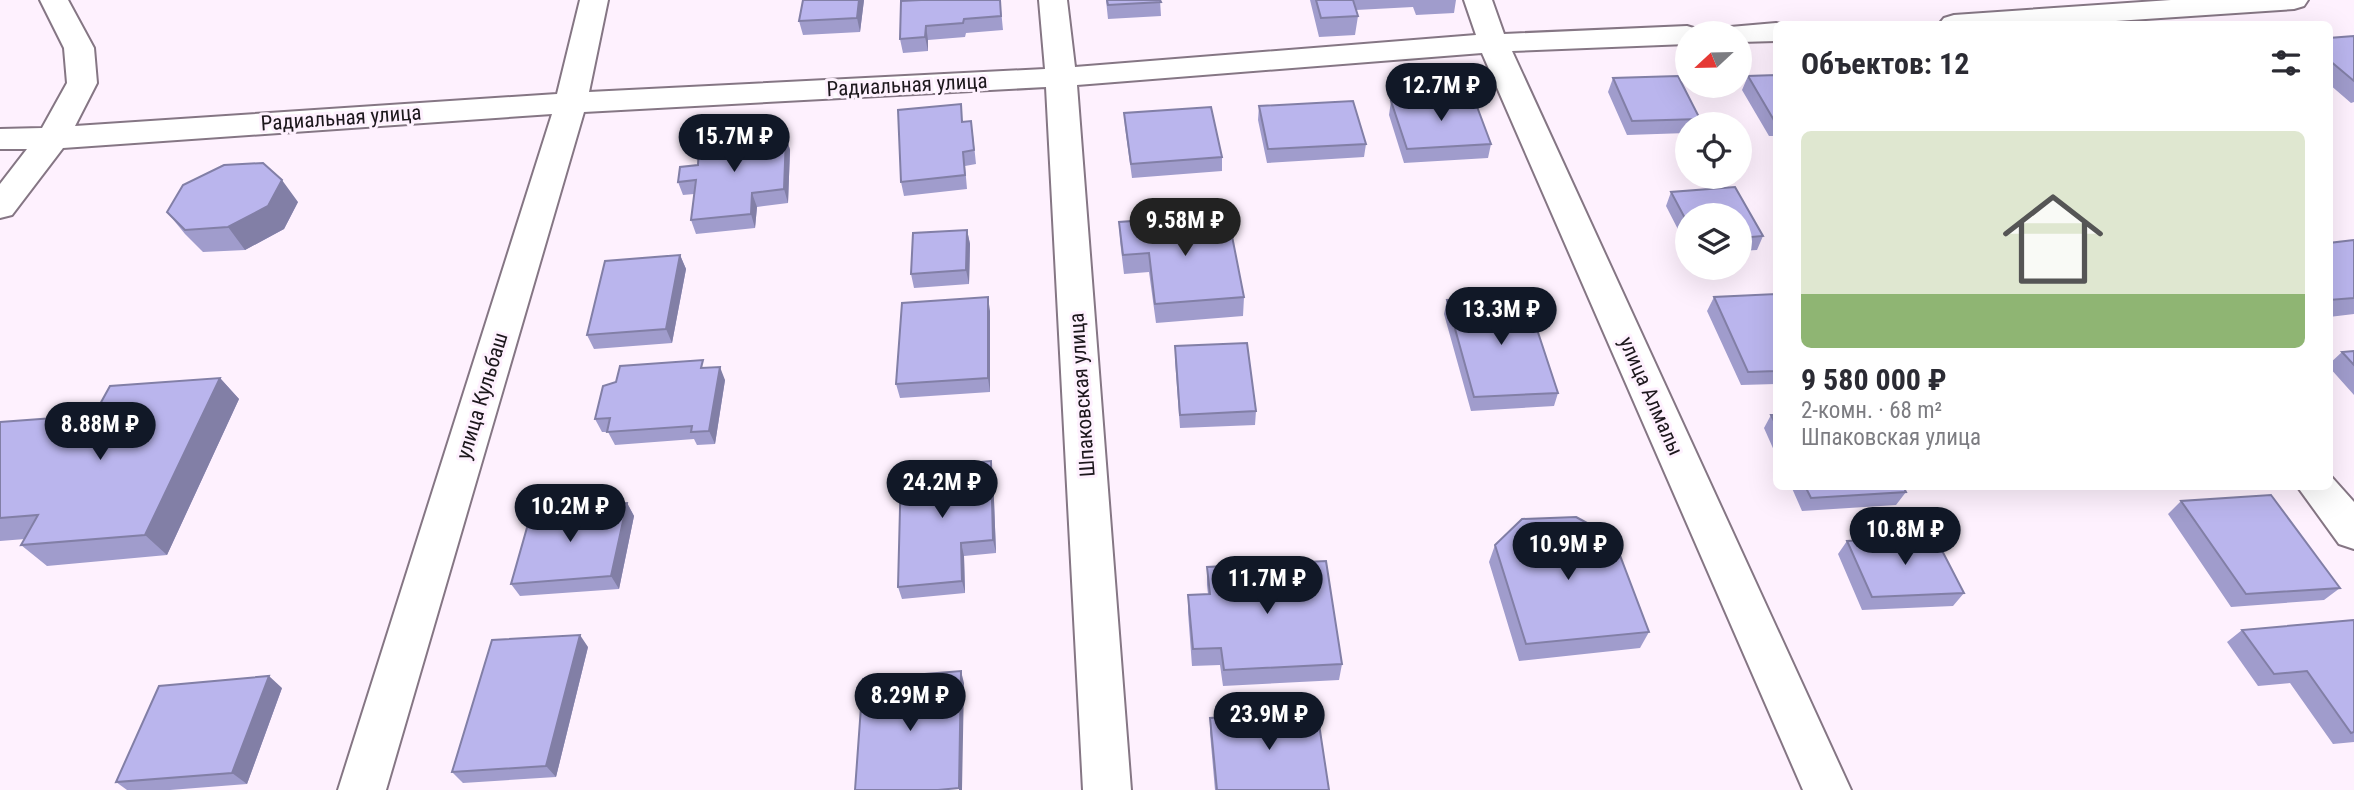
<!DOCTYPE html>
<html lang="ru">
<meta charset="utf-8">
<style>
body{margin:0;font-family:"Roboto Condensed",sans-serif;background:#f2f2f3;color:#2b2b33;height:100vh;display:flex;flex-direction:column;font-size:26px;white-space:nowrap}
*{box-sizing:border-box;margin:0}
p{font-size:23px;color:#7c7c81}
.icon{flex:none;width:38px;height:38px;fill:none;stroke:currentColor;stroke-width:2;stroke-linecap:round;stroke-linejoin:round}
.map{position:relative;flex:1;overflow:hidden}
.details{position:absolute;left:1773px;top:21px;width:560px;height:469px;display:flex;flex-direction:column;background:#fff;border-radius:10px;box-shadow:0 7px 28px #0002}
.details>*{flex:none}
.needle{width:46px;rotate:248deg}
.controls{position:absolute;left:1675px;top:21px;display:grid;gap:14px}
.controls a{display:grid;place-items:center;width:77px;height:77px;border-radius:50%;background:#fff;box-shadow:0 7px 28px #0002;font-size:35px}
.price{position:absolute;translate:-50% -60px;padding:0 16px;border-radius:24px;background:#111827;color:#fff;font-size:23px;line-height:46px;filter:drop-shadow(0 2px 4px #0008)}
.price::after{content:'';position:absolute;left:50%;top:42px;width:21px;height:16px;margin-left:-10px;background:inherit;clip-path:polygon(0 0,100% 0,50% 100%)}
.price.on{background:#222;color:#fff}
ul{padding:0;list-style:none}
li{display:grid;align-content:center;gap:14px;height:371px;padding:0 28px}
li+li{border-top:2px solid #e1e1e2}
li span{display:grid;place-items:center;height:217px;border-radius:10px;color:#555}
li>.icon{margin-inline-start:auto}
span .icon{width:126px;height:126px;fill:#fffc;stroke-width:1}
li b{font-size:30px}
h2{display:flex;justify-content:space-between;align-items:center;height:84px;padding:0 28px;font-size:30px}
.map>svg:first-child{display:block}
</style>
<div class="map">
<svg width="2354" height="790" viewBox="0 0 2354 790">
<rect width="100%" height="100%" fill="#fef1fe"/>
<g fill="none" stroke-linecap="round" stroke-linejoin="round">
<g stroke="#857684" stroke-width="4">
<path id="minor" d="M 40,0 L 68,0 L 94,48 L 97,83 L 75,126 L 557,94 L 580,0 L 608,0 L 589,92 L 1045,69 L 1039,0 L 1067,0 L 1075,67 L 1476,35 L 1464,0 L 1492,0 L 1504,34 L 1687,26 L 1697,29 L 1701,33 L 1687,33 L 1687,44 L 1512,51 L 1851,790 L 1803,790 L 1482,53 L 1077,85 L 1131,790 L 1083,790 L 1046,87 L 584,112 L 386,790 L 338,790 L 552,114 L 63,148 L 12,215 L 0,218 L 0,184 L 27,149 L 0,149 L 0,129 L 42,128 L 67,83 L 64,48 Z
M 2171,0 L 2308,0 L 2304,6 L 2294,9 L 2071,24 L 1939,24 L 1944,18 L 1954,15 Z
M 1776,23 L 1781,24 L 1776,24 L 1776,41 L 1740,42 L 1740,33 L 1725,33 L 1730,27 Z
M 2329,474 L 2354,502 L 2354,549 L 2339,544 L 2297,486 L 2329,486 Z"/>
</g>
<use href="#minor" fill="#fff" fill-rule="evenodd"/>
</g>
<path fill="#a09ccc" d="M 864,0 L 860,32 L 803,35 L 799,21 Z
M 910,0 L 1000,0 L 1003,30 L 966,33 L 965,37 L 928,40 L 928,51 L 903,53 L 900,39 Z
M 1106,0 L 1160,0 L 1161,16 L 1108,19 Z
M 1310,0 L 1456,0 L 1454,13 L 1416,15 L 1413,7 L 1356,10 L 1358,16 L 1355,35 L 1319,37 Z
M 2354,36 L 2354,102 L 2351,103 L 2329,84 L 2329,38 Z
M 1776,75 L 1776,136 L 1769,136 L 1742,90 L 1748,76 Z
M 1613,78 L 1700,119 L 1698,124 L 1687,124 L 1687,133 L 1627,135 L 1608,92 Z
M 1391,101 L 1491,144 L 1488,158 L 1404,163 L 1389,115 Z
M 1259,106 L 1366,144 L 1364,157 L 1267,163 L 1258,120 Z
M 1124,113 L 1222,157 L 1222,171 L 1132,178 L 1125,127 Z
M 963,121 L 973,135 L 976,164 L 965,166 L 967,189 L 904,196 L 901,182 Z
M 786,136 L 790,150 L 788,203 L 757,207 L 755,228 L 696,234 L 691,220 L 694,194 L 683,195 L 678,182 L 698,165 L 743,140 Z
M 1735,187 L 1763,236 L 1757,250 L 1740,251 L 1740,215 L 1687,215 L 1687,247 L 1666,206 L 1671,192 Z
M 298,202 L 284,229 L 245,250 L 203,252 L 185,234 L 167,212 Z
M 1119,222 L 1220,237 L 1244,297 L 1243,316 L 1156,323 L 1149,272 L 1124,274 L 1120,241 Z
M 967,230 L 970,244 L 969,284 L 914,288 L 911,274 Z
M 2354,240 L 2354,314 L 2329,317 L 2329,243 Z
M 680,255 L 686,269 L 672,343 L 594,349 L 587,335 Z
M 1776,294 L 1776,384 L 1741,385 L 1707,311 L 1714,297 Z
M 1447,300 L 1558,393 L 1554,406 L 1471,411 L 1444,314 Z
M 990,311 L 990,392 L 900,398 L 896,384 Z
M 1175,346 L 1256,411 L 1255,425 L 1180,428 L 1175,360 Z
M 2354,351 L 2354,395 L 2329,367 L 2329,364 L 2342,352 Z
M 706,368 L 725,380 L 715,444 L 697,445 L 694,439 L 615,445 L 608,432 L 602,432 L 595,419 Z
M 220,378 L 239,399 L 167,555 L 47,566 L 21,545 L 25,539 L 0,541 L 0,422 L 94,415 Z
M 1771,415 L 1776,415 L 1776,455 L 1764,428 Z
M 993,474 L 996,553 L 964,556 L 965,593 L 902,599 L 898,587 Z
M 1791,486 L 1903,486 L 1906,492 L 1896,505 L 1802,511 Z
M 2181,501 L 2340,588 L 2324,600 L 2231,607 L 2168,514 Z
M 627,503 L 634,516 L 619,589 L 520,596 L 511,584 Z
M 1847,541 L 1964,593 L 1953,606 L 1862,610 L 1838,554 Z
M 1495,545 L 1649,632 L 1640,648 L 1519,661 L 1489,562 Z
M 1207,567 L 1342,664 L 1339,680 L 1223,686 L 1220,665 L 1192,666 L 1188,612 L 1188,595 L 1208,594 L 1207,585 Z
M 2354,620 L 2354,742 L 2333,744 L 2290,683 L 2258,686 L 2227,642 L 2242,630 Z
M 588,647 L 556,777 L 463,783 L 452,772 Z
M 282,688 L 247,784 L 170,790 L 127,790 L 116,782 Z
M 1210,718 L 1329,790 L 1215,790 L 1210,733 Z"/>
<path fill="#827fa6" d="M 859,0 L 864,0 L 860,32 L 857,18 Z
M 926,26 L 928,40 L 928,51 L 925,37 Z
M 786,136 L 790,150 L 788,203 L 784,189 Z
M 282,180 L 298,202 L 284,229 L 245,250 L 228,227 Z
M 752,193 L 757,207 L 755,228 L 751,214 Z
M 967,230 L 970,244 L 969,284 L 966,270 Z
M 680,255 L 686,269 L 672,343 L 666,329 Z
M 988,297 L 990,311 L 990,392 L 988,378 Z
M 720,367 L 725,380 L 715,444 L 709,431 Z
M 220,378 L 239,399 L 167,555 L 145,535 Z
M 991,461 L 993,474 L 996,553 L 993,540 Z
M 627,503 L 634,516 L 619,589 L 611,576 Z
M 961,543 L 964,556 L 965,593 L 962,581 Z
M 580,635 L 588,647 L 556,777 L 546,766 Z
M 961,671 L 964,683 L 962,790 L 959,790 Z
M 269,676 L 282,688 L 247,784 L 232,773 Z"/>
<path fill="#bab5ed" stroke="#827fa6" stroke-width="2" d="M 803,0 L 859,0 L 857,18 L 799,21 Z
M 921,0 L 1000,0 L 1001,16 L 964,19 L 963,23 L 926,26 L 925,37 L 900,39 L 901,1 Z
M 1107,0 L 1160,0 L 1161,2 L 1108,5 Z
M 1316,0 L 1353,0 L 1358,16 L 1321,18 Z
M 2354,36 L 2354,81 L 2329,60 L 2329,38 Z
M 1776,75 L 1776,122 L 1775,122 L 1748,76 Z
M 1678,76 L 1700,119 L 1632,121 L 1613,78 Z
M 1473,96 L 1491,144 L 1407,149 L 1391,101 Z
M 1353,101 L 1366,144 L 1268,149 L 1259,106 Z
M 961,104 L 962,122 L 971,121 L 974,150 L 963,152 L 965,175 L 901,182 L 898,110 Z
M 1211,107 L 1222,157 L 1131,164 L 1124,113 Z
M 733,134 L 743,140 L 786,136 L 784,189 L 752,193 L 751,214 L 691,220 L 696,180 L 678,182 L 680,167 L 698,165 L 699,146 L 710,136 Z
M 263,163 L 282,180 L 268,206 L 228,227 L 185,230 L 167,212 L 183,185 L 224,165 Z
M 1735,187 L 1763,236 L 1740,238 L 1740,215 L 1687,215 L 1687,222 L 1671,192 Z
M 1216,215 L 1220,237 L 1232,236 L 1244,297 L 1155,304 L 1149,253 L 1123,255 L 1119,222 Z
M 967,230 L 966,270 L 911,274 L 913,233 Z
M 2354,240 L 2354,298 L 2329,300 L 2329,243 Z
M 680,255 L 666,329 L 587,335 L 605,261 Z
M 1776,294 L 1776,371 L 1748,372 L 1714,297 Z
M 1526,296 L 1558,393 L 1474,397 L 1447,300 Z
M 988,297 L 988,378 L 896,384 L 902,303 Z
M 1247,343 L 1256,411 L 1180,415 L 1175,346 Z
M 2354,351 L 2354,365 L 2342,352 Z
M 703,360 L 701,368 L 720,367 L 709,431 L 691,432 L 692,426 L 607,432 L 610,418 L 595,419 L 603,386 L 616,382 L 620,366 Z
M 220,378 L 145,535 L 21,545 L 38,515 L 0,518 L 0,422 L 94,415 L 110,386 Z
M 1771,415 L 1776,415 L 1776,425 Z
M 991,461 L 993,540 L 961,543 L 962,581 L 898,587 L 901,469 Z
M 1805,486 L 1903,486 L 1906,492 L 1811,498 Z
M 2271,495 L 2340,588 L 2246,594 L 2181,501 Z
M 627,503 L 611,576 L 511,584 L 532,510 Z
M 1576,517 L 1613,537 L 1649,632 L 1526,644 L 1495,545 L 1522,519 Z
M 1935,537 L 1964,593 L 1872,597 L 1847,541 Z
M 1326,561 L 1342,664 L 1224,670 L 1221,648 L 1193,649 L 1188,595 L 1210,594 L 1207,567 Z
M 2354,620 L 2354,732 L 2351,733 L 2307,671 L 2274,674 L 2242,630 Z
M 580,635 L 546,766 L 452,772 L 492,640 Z
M 961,671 L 959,788 L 938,790 L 855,790 L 863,679 Z
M 269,676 L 232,773 L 116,782 L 159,686 Z
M 1317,711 L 1329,790 L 1217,790 L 1210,718 Z"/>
<g text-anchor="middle" stroke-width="6" stroke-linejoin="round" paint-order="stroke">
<g font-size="21" fill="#1c171c" stroke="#fef1fe">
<text transform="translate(907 85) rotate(-3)" y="7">Радиальная улица</text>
<text transform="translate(341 118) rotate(-4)" y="7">Радиальная улица</text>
<text transform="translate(1082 395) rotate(-94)" y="7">Шпаковская улица</text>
<text transform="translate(482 396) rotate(-73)" y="7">улица Кульбаш</text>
<text transform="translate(1651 396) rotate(66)" y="7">улица Алмалы</text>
</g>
</g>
</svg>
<div class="controls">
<a><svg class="needle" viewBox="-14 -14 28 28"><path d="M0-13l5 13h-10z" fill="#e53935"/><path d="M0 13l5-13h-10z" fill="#7c7c81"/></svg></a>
<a><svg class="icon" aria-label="locate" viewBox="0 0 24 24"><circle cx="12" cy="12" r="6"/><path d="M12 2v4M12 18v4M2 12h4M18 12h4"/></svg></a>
<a><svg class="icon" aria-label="layers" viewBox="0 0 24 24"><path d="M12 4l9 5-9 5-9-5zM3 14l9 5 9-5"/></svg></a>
</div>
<b class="price" style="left:1441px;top:123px">12.7M ₽</b>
<b class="price" style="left:734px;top:174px">15.7M ₽</b>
<b class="price on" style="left:1185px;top:258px">9.58M ₽</b>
<b class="price" style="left:1501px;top:347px">13.3M ₽</b>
<b class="price" style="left:100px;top:462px">8.88M ₽</b>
<b class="price" style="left:942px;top:520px">24.2M ₽</b>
<b class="price" style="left:570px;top:544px">10.2M ₽</b>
<b class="price" style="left:1905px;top:567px">10.8M ₽</b>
<b class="price" style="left:1568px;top:582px">10.9M ₽</b>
<b class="price" style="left:1267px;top:616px">11.7M ₽</b>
<b class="price" style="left:910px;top:733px">8.29M ₽</b>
<b class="price" style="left:1269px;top:752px">23.9M ₽</b>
<section class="details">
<h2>Объектов: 12<svg class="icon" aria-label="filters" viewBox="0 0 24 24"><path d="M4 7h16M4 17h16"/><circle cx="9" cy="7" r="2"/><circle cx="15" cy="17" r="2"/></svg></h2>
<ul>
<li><span style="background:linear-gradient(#dfe7d0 75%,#8fb573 0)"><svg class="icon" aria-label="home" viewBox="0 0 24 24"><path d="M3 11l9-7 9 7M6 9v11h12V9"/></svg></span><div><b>9 580 000 ₽</b><p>2-комн. · 68 m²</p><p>Шпаковская улица</p></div></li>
</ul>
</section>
</div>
